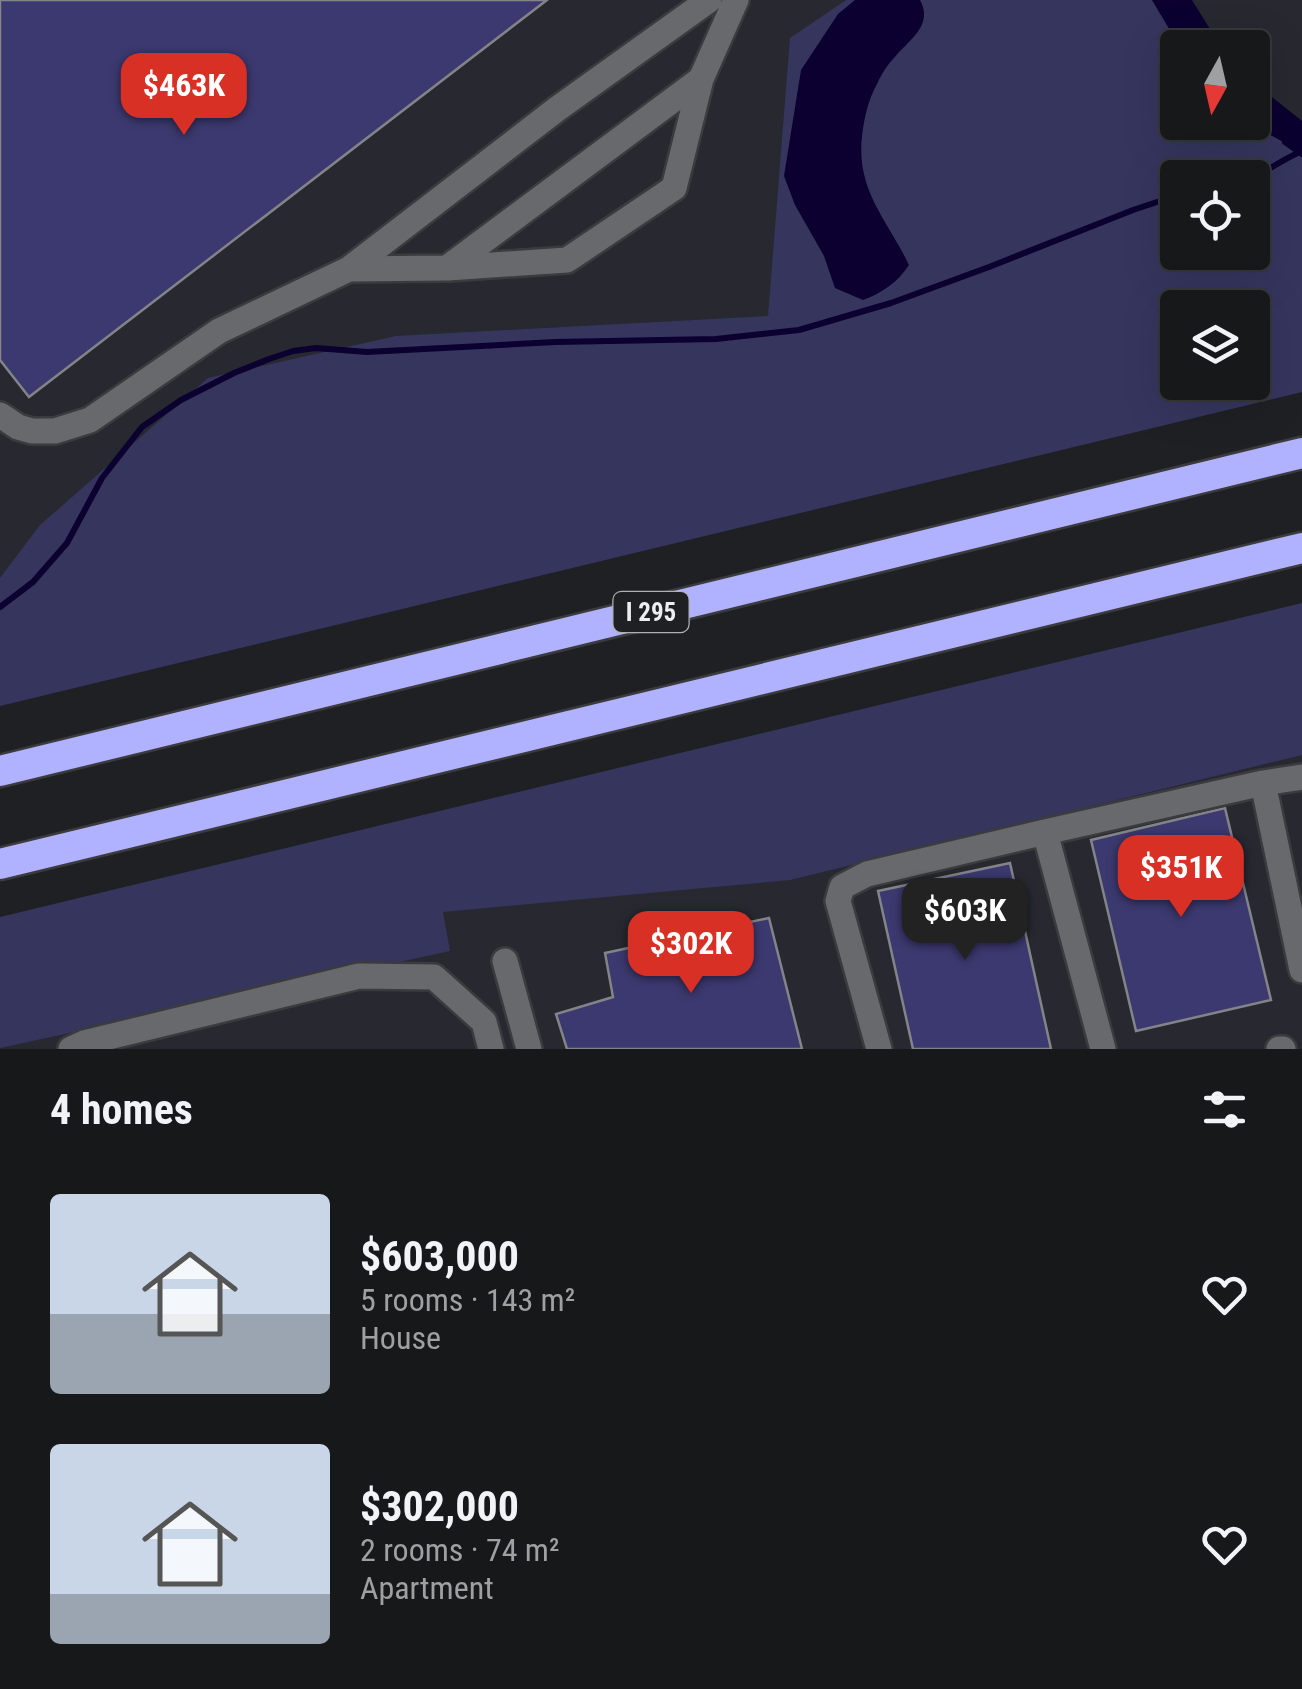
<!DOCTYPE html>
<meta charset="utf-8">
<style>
body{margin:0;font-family:"Roboto Condensed",sans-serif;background:#242527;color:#f1f3f6;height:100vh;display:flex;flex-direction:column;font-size:38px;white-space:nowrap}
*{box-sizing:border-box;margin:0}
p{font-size:32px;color:#9ea0a2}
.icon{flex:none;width:55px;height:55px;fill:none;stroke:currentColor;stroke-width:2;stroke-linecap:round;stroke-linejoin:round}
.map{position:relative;height:1049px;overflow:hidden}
.details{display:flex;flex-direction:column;background:#17181a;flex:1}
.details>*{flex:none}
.needle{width:65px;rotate:188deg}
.tools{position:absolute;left:1160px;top:30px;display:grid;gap:20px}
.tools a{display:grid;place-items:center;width:110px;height:110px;border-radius:10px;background:#17181a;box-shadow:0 10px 40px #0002,0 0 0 2px #363739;font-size:50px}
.price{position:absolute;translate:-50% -85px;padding:0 22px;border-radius:20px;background:#d93025;color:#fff;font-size:32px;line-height:65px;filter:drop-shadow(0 2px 5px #0008)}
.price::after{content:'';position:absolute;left:50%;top:60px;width:30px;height:22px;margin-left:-15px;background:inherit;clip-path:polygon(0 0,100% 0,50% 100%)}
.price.selected{background:#222;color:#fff}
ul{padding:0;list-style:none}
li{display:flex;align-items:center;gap:30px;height:250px;padding:0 50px}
li span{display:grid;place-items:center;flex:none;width:280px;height:200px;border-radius:10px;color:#555}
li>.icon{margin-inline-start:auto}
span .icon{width:120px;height:120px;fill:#fffc;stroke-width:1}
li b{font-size:42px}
h2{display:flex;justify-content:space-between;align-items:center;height:120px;padding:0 50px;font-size:42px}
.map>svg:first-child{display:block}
</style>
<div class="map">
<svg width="1302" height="1049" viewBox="0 0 1302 1049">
<rect width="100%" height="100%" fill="#1f2023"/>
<path fill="#272830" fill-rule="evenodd" d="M 0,0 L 1302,0 L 1302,357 L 1252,308 L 1178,308 L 1178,382 L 0,678 ZM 1178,48 L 1252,48 L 1252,122 L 1178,122 ZM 1178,178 L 1252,178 L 1252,252 L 1178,252 Z
M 1302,665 L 1302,1049 L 0,1049 L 0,970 Z"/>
<path fill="#36355e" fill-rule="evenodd" d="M 846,0 L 1152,0 L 1180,47 L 1178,48 L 1178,122 L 1248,123 L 1302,152 L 1302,392 L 0,706 L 0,578 L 40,525 L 208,378 L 396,336 L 768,316 L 790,38 ZM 1178,178 L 1252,178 L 1252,252 L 1178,252 ZM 1178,308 L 1252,308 L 1252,382 L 1178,382 Z
M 1302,603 L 1302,755 L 790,880 L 443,912 L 450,951 L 0,1048 L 0,917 Z"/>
<path fill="#0b0030" d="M 855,0 L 920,0 C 934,26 908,40 894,58 C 887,65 881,75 877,84 C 868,100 864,119 862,136 C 856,191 887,219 909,265 C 898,282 882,293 863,300 L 835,288 L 824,256 L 795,205 L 784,176 L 801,70 L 838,14 Z
M 1152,0 L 1192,0 L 1221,47 L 1180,47 Z
M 1253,82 L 1302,121 L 1302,152 L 1248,123 L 1252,122 Z"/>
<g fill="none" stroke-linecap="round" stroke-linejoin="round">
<path stroke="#0b0030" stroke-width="6" d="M 1285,142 L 1302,154
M 1249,178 C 1266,173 1281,160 1298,153
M 0,607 L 33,582 L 67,543 L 102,478 L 142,427 L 181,400 L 234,373 L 269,359 L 293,351 L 316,348 L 367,352 L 555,342 L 716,339 L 799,330 L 891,303 L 989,267 L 1133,210 L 1178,195"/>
</g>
<path fill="#3c3970" stroke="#838487" stroke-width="2.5" d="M 0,0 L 547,0 L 29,397 L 0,360 Z
M 1225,808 L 1271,1000 L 1136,1031 L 1091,840 Z
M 1010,863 L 1051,1049 L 913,1049 L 878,891 Z
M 769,918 L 802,1049 L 567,1049 L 556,1014 L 613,997 L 605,953 Z"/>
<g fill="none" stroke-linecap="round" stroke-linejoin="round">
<g stroke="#3b3b3e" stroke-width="30">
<path id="minor" d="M 448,268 L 567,260 L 674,188 L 701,79
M 349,269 L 447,268 L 701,79 L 736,0
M 0,415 L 18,427 L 32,431 L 55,431 L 90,420 L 219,331 L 349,269 L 557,109 L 709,0
M 1302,777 L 1263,783 L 1302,970
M 505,961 L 529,1049
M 71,1049 L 84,1043 L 359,976 L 434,977 L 484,1022 L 491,1049
M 879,1049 L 838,901 L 842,887 L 867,874 L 1045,832
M 1103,1049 L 1045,832 L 1263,783
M 1279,1049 L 1283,1049"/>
</g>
<g stroke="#3b3b3e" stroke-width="35">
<path id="highway" d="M 0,771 L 1302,453
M 0,864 L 1302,548"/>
</g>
<use href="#minor" stroke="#68696c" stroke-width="25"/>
<use href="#highway" stroke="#b1b2ff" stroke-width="30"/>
</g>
<g text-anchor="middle" stroke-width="9" stroke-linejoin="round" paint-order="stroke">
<rect fill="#1f2023" stroke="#b0b0b2" stroke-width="2.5" x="613.5" y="592" width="75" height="40" rx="8"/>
<g font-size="25" font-weight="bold" fill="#eeeef0">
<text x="651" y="621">I 295</text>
</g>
</g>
</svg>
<div class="tools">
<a><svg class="needle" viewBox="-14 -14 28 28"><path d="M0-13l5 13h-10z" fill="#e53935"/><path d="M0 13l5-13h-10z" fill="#9ea0a2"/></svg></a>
<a><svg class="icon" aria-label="locate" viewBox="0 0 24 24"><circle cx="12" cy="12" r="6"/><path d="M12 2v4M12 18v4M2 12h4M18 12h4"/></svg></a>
<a><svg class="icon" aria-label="layers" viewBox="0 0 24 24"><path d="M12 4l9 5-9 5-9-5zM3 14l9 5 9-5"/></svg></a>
</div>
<b class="price" style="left:184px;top:138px">$463K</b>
<b class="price" style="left:1181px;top:920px">$351K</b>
<b class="price selected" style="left:965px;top:963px">$603K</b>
<b class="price" style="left:691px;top:996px">$302K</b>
</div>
<section class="details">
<h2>4 homes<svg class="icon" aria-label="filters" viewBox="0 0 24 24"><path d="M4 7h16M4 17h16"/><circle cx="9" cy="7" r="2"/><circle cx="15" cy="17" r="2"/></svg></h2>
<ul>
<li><span style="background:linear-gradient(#c9d6e8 60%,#9aa5b1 0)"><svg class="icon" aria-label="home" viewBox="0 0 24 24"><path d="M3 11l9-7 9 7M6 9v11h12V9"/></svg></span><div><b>$603,000</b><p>5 rooms · 143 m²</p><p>House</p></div><svg class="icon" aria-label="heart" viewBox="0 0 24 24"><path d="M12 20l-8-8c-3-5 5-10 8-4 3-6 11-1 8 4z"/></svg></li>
<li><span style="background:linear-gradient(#c9d6e8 75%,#9aa5b1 0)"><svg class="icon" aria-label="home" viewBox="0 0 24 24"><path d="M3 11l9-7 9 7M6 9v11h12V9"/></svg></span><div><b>$302,000</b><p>2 rooms · 74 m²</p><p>Apartment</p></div><svg class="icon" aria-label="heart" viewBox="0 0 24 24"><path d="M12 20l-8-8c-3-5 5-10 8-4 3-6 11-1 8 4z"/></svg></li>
</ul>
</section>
